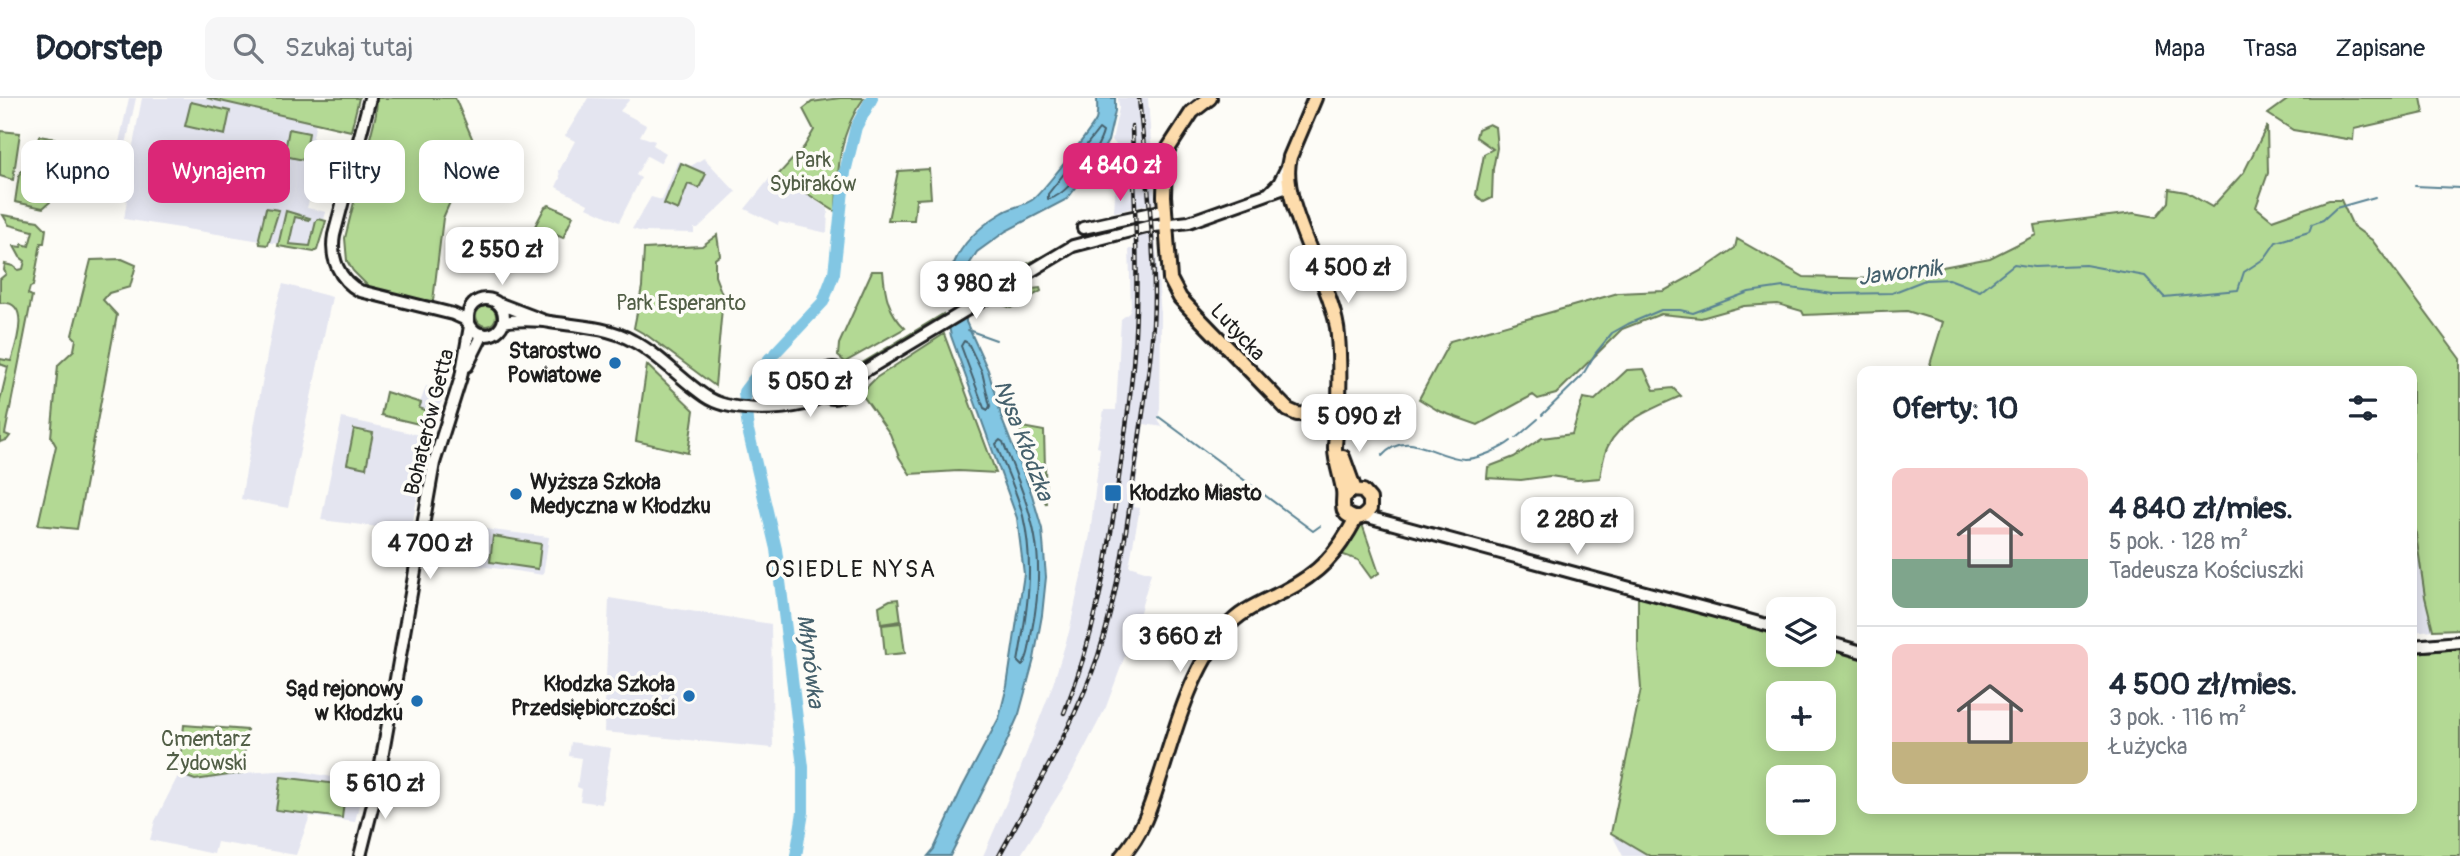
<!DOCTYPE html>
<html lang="pl">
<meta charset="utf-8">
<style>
body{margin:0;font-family:Pangolin,sans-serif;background:#f6f6f7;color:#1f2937;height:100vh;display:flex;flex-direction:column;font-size:26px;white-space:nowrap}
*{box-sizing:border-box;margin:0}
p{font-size:23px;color:#747a83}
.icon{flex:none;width:38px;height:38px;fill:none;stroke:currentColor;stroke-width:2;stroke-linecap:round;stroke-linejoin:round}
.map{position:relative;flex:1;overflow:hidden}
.sheet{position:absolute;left:1857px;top:268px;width:560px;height:448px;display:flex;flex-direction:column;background:#fff;border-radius:14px;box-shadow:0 4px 18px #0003}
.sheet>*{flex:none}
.hud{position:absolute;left:21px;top:42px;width:665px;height:63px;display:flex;gap:14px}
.controls{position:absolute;left:1766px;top:499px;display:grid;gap:14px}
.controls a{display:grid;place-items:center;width:70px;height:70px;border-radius:14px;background:#fff;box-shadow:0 4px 18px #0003;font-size:35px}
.price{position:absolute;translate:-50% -60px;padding:0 16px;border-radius:14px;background:#fff;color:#222;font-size:23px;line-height:46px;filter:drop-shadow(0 2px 4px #0008)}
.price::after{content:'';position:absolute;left:50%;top:42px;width:21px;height:16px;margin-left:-10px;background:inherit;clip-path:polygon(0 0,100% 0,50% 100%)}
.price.on{background:#db2777;color:#fff}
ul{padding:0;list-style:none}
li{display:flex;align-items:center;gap:21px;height:175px;padding:0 35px}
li+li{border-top:2px solid #e0e1e3}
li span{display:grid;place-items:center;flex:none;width:196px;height:140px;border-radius:14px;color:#555}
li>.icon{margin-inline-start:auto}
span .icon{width:84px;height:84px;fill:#fffc;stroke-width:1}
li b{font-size:30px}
h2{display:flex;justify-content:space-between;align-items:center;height:84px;padding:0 35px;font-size:30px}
.pill{padding:0 24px;border-radius:14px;background:#fff;box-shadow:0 4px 18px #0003;font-size:24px;line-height:63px}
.pill.on{background:#db2777;color:#fff}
header{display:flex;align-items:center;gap:42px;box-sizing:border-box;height:98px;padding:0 35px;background:#fff;border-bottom:2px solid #e0e1e3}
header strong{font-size:33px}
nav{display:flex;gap:38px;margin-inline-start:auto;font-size:24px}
.search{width:490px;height:63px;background:#f6f6f7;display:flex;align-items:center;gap:18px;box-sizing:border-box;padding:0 24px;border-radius:14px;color:#747a83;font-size:26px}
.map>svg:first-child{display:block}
</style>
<header>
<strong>Doorstep</strong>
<div class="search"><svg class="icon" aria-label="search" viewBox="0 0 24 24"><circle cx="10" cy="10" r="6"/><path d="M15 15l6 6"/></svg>Szukaj tutaj</div>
<nav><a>Mapa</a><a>Trasa</a><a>Zapisane</a></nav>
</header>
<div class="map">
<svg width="2460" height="758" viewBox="0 0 2460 758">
<rect width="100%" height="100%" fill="#fdfcf7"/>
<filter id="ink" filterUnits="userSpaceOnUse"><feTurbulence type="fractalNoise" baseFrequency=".0143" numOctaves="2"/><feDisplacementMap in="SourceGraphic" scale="14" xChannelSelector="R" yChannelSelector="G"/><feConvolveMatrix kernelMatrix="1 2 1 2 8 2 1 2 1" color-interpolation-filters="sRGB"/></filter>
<g filter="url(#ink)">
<path fill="#e4e5f0" d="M 129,0 L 136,0 L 125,51 L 118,49 Z
M 142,0 L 207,0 L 316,25 L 303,84 L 313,87 L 307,110 L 326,114 L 316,152 L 124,121 L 127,102 L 123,100 Z
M 588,0 L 630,1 L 620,13 L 646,27 L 640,38 L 655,43 L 653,47 L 666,55 L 660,65 L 647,58 L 636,77 L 641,80 L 619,124 L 587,109 L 588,106 L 556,89 L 560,80 L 559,73 L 575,43 L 565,38 Z
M 1118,0 L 1148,0 L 1155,105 L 1114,114 L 1118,49 L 1112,42 L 1119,10 Z
M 704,60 L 736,94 L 698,130 L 694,130 L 694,135 L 643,134 L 632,131 L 651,99 L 662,102 L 678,63 L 691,68 Z
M 774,75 L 828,111 L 827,135 L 779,124 L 778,127 L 745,111 Z
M 1155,135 L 1161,219 L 1160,310 L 1158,321 L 1163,329 L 1144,326 L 1133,409 L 1140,410 L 1129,468 L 1151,475 L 1136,528 L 1106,609 L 1068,682 L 1020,758 L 983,758 L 1016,682 L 1053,586 L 1069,534 L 1090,437 L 1100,350 L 1097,349 L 1104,312 L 1116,312 L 1121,221 L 1129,215 L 1131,209 L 1129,151 L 1134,151 L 1133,138 Z
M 283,186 L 332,199 L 288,410 L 241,401 L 276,208 Z
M 426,288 L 442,294 L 440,300 L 442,303 L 435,315 L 428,313 L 423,327 L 382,317 L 386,294 L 420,305 Z
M 342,320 L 429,339 L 411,433 L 321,422 Z
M 2412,408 L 2425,499 L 2433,532 L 2412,534 Z
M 437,425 L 549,439 L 543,477 L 431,461 Z
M 609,500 L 771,526 L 773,650 L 604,634 Z
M 571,644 L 611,650 L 602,706 L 580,703 L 582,691 L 577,689 L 581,660 L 569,658 Z
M 294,672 L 364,685 L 355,724 L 310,718 L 296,757 L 217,744 L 214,756 L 150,742 L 155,723 L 179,676 L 195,682 L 242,675 Z
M 1611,735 L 1650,758 L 1623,758 Z"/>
<path fill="#b3d994" stroke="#687a58" stroke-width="2" fill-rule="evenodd" d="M 207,0 L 359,0 L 351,33 Z
M 377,0 L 455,0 L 475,47 L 443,120 L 433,203 L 395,199 L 373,193 L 353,173 L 347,163 L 345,140 L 376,16 Z
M 840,0 L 864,0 C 839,33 837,74 836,114 L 778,77 L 804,49 L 814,32 L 803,11 L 812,4 Z
M 2290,0 L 2421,0 L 2424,15 L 2354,31 L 2353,42 L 2293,32 L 2268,16 Z
M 191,4 L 230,13 L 225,37 L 185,28 Z
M 1489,26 L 1495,29 L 1497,50 L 1493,71 L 1492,100 L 1484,104 L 1476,97 C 1478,83 1482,70 1484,56 L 1493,51 L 1476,39 L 1478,31 Z
M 2267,28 L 2268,75 L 2256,109 L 2272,122 L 2329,102 L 2341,102 L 2353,128 L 2372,142 L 2460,261 L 2460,531 L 2433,532 L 2425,499 L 2412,409 L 2412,273 L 1928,273 L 1943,224 L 1907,213 L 1804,217 L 1802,213 L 1778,206 L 1744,208 L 1701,220 L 1661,216 L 1622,231 L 1556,296 L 1538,301 L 1533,297 L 1478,327 L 1439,313 L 1419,301 L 1450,243 L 1618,195 L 1664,193 L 1704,171 L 1735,150 L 1737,141 L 1804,179 L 1879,181 L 1990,160 L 2036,137 L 2034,127 L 2134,115 L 2156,119 L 2168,104 L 2169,91 L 2186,94 L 2212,109 L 2244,74 Z
M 289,31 L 309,35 L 304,62 L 284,58 Z
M 0,33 L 20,35 L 13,82 L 0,78 Z
M 39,38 L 57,41 L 50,104 L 43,110 L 15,104 L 19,77 L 21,73 L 32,74 Z
M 681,65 L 706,76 L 699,90 L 688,86 L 678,112 L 664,106 Z
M 929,71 L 931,100 L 916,101 L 914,122 L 888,122 L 898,73 Z
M 549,107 L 573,118 L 563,140 L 535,128 L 545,109 Z
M 266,110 L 279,112 L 268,147 L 260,146 L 259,140 Z
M 286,113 L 310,120 L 309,122 L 295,119 L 289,146 L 310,148 L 316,123 L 319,121 L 326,123 L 317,152 L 314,154 L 278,148 Z
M 3,117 L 38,123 L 46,131 L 44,145 L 41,145 L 33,188 L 30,189 L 28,196 L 32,198 L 5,336 L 10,338 L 7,342 L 0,344 L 0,303 L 8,269 L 0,266 L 0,261 L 11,263 C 16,247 32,201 0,205 L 0,181 L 6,176 L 4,172 L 5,166 L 13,168 L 18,172 L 23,171 L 25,163 L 20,159 L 14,148 L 21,149 L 22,146 L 29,148 L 33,133 L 9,127 Z
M 717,137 L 720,157 L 715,161 L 715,178 L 723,199 L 715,288 L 648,238 L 634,230 L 642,189 L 644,151 L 702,148 Z
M 1074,142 L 1047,157 L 849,276 L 849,273 L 1017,171 Z
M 122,161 L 136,167 L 130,189 L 109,195 L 103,202 L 117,217 L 77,431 L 38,427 L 56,348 L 51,339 L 58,267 L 74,252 L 76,241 L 72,237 L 91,162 Z
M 872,173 L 883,173 C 885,196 888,214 905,230 L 845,264 L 838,258 L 839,246 Z
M 1040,190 L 1041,193 L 1011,210 L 1006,208 L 1012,205 L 1010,200 L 1003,203 L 1000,198 L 1007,194 Z
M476 218a10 10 0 1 1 20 0a10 10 0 1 1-20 0Z
M 944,236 L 996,375 L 958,373 L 910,376 L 899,359 L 890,336 L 861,295 L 876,280 Z
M 647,267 L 694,312 L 688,355 L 636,343 Z
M 1644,271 L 1654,292 L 1673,290 L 1681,298 C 1656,309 1621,322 1608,348 C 1603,357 1602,370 1600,380 L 1577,382 L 1550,378 L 1521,382 L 1487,380 L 1488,369 L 1514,359 L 1542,340 L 1572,336 L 1583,300 L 1595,302 L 1627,272 Z
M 386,294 L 421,305 L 419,310 L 428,313 L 423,327 L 381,317 Z
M 1022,329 L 1044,333 L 1046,406 L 1020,331 Z
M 354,331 L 373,335 L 366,370 L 347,366 Z
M 1362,426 L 1379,475 L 1371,480 L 1358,462 L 1341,456 Z
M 493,438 L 541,446 L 538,471 L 490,464 Z
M 1638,497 L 1778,535 L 1778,556 L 1824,556 L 1824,548 L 1862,558 L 1862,710 L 2412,710 L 2412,555 L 2460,551 L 2460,758 L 1650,758 L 1611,735 L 1641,591 L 1638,550 ZM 1778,595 L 1824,595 L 1824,640 L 1778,640 ZM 1778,679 L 1824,679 L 1824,724 L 1778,724 Z
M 898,501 L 901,523 L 881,526 L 879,508 L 890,502 Z
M 901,525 L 905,555 L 885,557 L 882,527 Z
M 184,627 L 247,632 L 242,675 L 195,682 L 179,676 Z
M 281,679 L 346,687 L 342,720 L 276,712 Z"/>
<path fill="#82c6e3" stroke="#598293" stroke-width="2" d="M 1097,0 L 1115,0 L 1115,13 L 1108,43 L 1093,68 L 1067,101 L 1006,133 L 977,154 L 967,170 L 966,224 L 988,272 L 1003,324 L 1032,397 L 1042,431 L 1046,479 L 1042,517 L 1034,561 L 1019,616 L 1000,659 L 950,758 L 928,758 L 934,751 L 962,690 L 999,620 L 1007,588 L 1024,476 L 1017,420 L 951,238 C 938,183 953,144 1002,115 C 1011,109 1023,108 1032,102 C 1041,96 1091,32 1096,22 C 1098,16 1097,6 1097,0 Z"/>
<path fill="#fdfcf7" d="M 970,185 L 969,217 L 945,231 L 943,201 Z"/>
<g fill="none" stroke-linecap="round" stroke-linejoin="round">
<path stroke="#45606c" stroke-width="2" d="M 1099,31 L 1103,34 C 1099,52 1067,99 1048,101 L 1048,96 Z
M 964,243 L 968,245 L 982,274 L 990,308 L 988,312 L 984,310 L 961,248 Z
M 1000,342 L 1003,344 C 1032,416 1048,453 1032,532 C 1030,544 1029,560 1022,568 L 1018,564 C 1027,514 1035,469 1023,418 C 1017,393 1005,370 996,346 Z"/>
<path stroke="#598293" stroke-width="2" d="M 2415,88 L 2460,90
M 968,232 L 996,242
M 1542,317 L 1582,278 L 1595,256 L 1612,235 L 1628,226 L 1661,212 L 1680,212 L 1693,215 L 1749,194 L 1783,189 L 1833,196 L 1892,195 L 1925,182 L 1949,181 L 1980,193 L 2014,166 L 2034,169 L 2085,167 L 2145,178 L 2164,199 L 2238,192 L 2244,174 L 2265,160 L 2276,144 L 2309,134 L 2312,126 L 2323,122 L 2336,110 L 2375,99
M 1159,319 L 1313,433 L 1320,428
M 1516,340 L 1538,321
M 1382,358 C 1408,329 1434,360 1465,361 C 1478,361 1501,351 1511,343"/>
<path stroke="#82c6e3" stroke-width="12" d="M 775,255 L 823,204 L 834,175 L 845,74 L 856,29 L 872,0
M 770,260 L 744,294 L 748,332 L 776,451 L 803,669 L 803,714 L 796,758"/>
<g stroke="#1c1c1c" stroke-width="16">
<path id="minor" d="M 1269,95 L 1279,85 L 1288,67
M 1083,130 L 1165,112
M468 219a18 18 0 1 1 36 0a18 18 0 1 1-36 0Z
M 500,206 L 542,222
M 503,225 C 509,221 542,222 550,224 C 577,228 608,229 633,243 C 660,257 680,281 705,298 C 729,315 778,312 805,306 C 811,304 818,300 824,297
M 467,268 L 483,236
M818 285a15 15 0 1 1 30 0a15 15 0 1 1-30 0Z
M 848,283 L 1073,148 L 1146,129 L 1189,124 L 1290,88
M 790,305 L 818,285
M 1364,418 L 1778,530
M 1824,543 L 1862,554
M 2412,548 L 2460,544
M 360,758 L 376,694 L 434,365 L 461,279 L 470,228 L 464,221 L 453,216 L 360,193 C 339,182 330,160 334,137 L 370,0"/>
</g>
<g stroke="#1c1c1c" stroke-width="18">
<path id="major" d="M 1210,0 L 1192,14 L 1168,51 L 1165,61 L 1164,98 L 1170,181 L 1180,200 L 1196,217 L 1288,312 L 1297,316 L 1337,317
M 1315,0 L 1290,59 C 1277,105 1335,188 1338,238 C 1340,262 1340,305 1337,329 C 1336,336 1335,343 1335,350 C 1335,365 1341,378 1343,392 C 1345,402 1338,415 1352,419 C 1360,422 1365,418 1370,411 L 1370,401 L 1363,393 L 1352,392 L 1344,399
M 1343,359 L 1355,392
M 1122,758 C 1146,731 1153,700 1164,667 C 1178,621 1194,568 1225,531 C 1241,512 1261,505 1283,494 C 1320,475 1337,456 1356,420"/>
</g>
<use href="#minor" stroke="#fdfcf7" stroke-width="10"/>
<use href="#major" stroke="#fddcac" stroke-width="12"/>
<g stroke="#1c1c1c" stroke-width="4.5">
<path id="rail" d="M 1064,615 C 1094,540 1106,473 1117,393 C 1124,341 1133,288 1135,235 C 1139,166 1134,97 1132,28
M 999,758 C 1034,693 1074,628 1098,558 C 1120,490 1128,420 1138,349 C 1145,299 1154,247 1154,196 C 1154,131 1145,65 1139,0"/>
</g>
<use href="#rail" stroke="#fdfcf7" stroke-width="2" stroke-dasharray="5" stroke-linecap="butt"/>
</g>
</g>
<g fill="#1f6fb2" stroke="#fdfcf7" stroke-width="2.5">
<circle cx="615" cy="265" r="7"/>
<rect x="1104" y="386" width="18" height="18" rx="3.5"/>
<circle cx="516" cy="396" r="7"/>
<circle cx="689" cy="598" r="7"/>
<circle cx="417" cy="603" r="7"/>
</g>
<g text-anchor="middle" stroke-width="7" stroke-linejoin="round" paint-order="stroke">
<g font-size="21" fill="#515e46" stroke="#fdfcf7">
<text x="813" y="69">Park<tspan x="813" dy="24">Sybiraków</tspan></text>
<text x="681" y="212">Park Esperanto</text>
<text x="206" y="648">Cmentarz<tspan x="206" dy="24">Żydowski</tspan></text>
</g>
<g font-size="21" fill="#1c1c1c" stroke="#fdfcf7">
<text transform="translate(1238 234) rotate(47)" y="7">Lutycka</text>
<text transform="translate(429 324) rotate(-76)" y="7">Bohaterów Getta</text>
</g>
<g font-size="21" font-weight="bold" fill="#1c1c1c" stroke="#fdfcf7" text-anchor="end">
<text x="601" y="260">Starostwo<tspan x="601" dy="24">Powiatowe</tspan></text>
<text x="530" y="391" text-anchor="start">Wyższa Szkoła<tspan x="530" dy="24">Medyczna w Kłodzku</tspan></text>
<text x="1129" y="402" text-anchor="start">Kłodzko Miasto</text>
<text x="675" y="593">Kłodzka Szkoła<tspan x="675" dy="24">Przedsiębiorczości</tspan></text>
<text x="403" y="598">Sąd rejonowy<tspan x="403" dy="24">w Kłodzku</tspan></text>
</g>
<g font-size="23" font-style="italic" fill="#45606c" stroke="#fdfcf7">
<text transform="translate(1900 174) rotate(-7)" y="8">Jawornik</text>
<text transform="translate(1024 342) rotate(69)" y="8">Nysa Kłodzka</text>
<text transform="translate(811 563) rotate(83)" y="8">Młynówka</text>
</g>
<g font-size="23" letter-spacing="2" fill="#1c1c1c" stroke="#fdfcf7">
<text x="851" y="479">OSIEDLE NYSA</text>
</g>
</g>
</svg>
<div class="controls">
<a><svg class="icon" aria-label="layers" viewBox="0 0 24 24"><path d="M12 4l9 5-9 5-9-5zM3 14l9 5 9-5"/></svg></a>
<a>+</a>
<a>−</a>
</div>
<b class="price on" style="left:1120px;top:105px">4 840 zł</b>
<b class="price" style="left:502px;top:189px">2 550 zł</b>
<b class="price" style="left:1348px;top:207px">4 500 zł</b>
<b class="price" style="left:976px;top:223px">3 980 zł</b>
<b class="price" style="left:810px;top:321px">5 050 zł</b>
<b class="price" style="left:1359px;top:356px">5 090 zł</b>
<b class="price" style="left:1577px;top:459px">2 280 zł</b>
<b class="price" style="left:430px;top:483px">4 700 zł</b>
<b class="price" style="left:1180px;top:576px">3 660 zł</b>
<b class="price" style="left:385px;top:723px">5 610 zł</b>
<div class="hud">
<a class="pill">Kupno</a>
<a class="pill on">Wynajem</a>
<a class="pill">Filtry</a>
<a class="pill">Nowe</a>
</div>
<section class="sheet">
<h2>Oferty: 10<svg class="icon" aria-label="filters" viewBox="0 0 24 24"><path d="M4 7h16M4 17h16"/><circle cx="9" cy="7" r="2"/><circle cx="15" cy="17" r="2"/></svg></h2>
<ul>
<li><span style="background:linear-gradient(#f6c9c9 65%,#7fa58c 0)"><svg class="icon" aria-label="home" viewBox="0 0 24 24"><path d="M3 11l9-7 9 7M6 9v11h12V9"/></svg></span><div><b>4 840 zł/mies.</b><p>5 pok. · 128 m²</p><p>Tadeusza Kościuszki</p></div></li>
<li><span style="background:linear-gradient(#f6c9c9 70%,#c2b280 0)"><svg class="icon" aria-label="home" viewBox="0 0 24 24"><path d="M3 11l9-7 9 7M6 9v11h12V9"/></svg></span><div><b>4 500 zł/mies.</b><p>3 pok. · 116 m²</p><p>Łużycka</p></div></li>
</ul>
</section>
</div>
